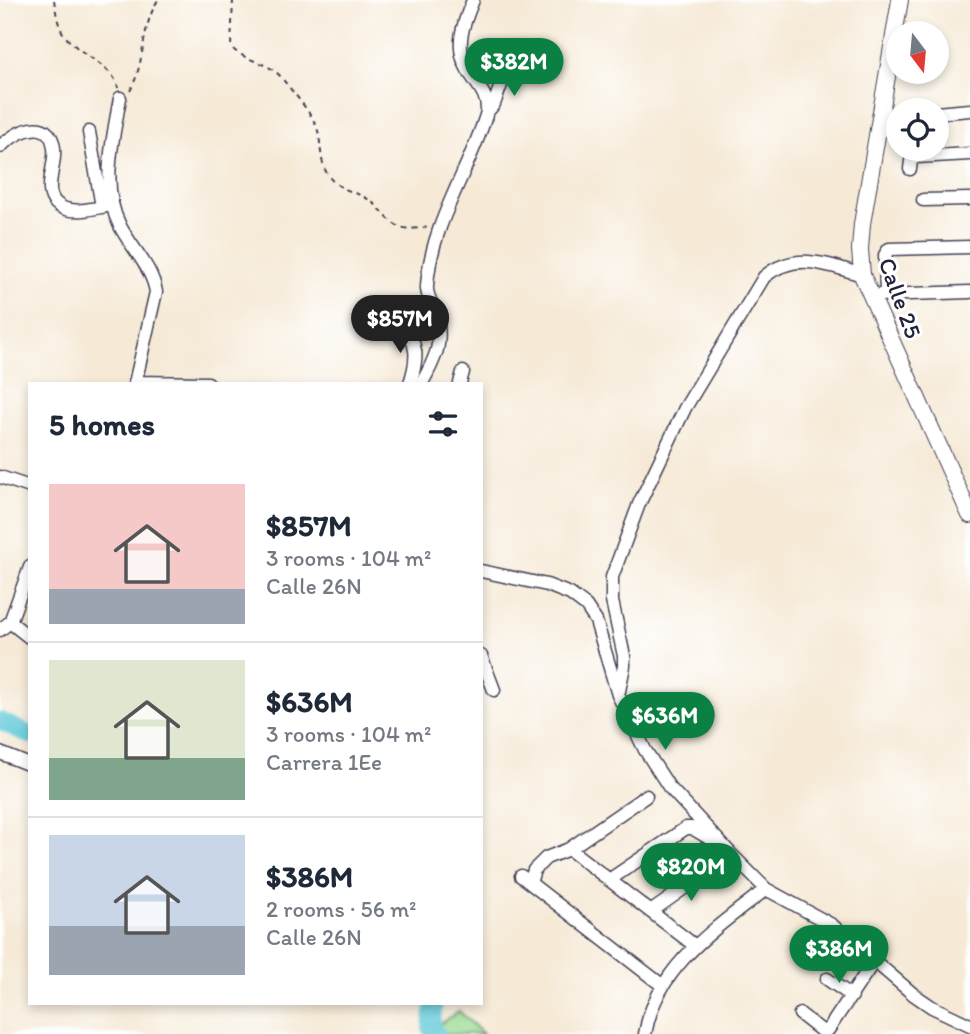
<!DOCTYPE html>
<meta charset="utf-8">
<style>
body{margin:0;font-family:Itim,sans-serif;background:#f6f6f7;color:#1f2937;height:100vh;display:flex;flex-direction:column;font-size:26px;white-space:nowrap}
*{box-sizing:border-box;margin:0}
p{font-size:23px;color:#747a83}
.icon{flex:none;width:38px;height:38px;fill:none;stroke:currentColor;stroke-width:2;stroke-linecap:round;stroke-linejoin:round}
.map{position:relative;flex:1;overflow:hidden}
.side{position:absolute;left:28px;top:382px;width:455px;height:623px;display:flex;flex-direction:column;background:#fff;border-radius:0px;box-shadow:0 4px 10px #0003}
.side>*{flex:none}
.needle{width:46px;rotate:164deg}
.tools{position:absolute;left:886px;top:21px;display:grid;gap:14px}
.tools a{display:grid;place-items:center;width:63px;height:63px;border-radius:50%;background:#fff;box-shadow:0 4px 10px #0003;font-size:35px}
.price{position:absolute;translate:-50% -60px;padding:0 16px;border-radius:24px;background:#0b8043;color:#fff;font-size:23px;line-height:46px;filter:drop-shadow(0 2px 4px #0008)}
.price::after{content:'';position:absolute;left:50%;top:42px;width:21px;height:16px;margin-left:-10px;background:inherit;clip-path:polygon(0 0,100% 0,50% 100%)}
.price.active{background:#222;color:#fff}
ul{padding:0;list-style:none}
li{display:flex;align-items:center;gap:21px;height:175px;padding:0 21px}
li+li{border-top:2px solid #e0e1e3}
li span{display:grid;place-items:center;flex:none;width:196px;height:140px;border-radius:0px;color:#555}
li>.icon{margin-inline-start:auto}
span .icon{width:84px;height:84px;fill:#fffc;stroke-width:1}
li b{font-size:30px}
h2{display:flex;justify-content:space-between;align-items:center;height:84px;padding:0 21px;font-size:30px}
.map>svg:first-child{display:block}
</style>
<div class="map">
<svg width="970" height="1034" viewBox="0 0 970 1034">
<rect width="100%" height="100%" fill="#fff"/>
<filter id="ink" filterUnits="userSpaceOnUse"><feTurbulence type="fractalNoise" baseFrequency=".0143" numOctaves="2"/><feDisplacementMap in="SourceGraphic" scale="14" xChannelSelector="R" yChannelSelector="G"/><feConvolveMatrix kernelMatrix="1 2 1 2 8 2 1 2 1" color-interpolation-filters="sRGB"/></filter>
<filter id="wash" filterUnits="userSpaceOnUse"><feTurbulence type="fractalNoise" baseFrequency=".00686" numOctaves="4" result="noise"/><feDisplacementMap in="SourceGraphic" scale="28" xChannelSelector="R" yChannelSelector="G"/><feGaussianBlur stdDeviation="1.57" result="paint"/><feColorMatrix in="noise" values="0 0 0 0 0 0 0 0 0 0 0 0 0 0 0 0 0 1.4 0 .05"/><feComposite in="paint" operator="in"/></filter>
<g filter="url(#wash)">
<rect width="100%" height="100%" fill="#f6ead7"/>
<path fill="#99db92" stroke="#5e7e66" stroke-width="2" d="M 459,1011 L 483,1034 L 444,1034 L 436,1027 Z"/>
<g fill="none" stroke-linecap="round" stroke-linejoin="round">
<path stroke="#5ec9d8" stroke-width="18" d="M 0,721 L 30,735
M 434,1003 L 431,1029 L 437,1034"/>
</g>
</g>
<g filter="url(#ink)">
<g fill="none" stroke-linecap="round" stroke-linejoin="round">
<g stroke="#424052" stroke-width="15">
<path id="minor" d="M 120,98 C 113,139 100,187 120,226 C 132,249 152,267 156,292 L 135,383
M 487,112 L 494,104 L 502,82 L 518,58
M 936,113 L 970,110
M 89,132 L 102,207
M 0,147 C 14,132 50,114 54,148 C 57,167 38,197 63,208 C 77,214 98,207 112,205
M 910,169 L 911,161 L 916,157 L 970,154
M 923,200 L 970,199
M 886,294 L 885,255 L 889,249 L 970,247
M 879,295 L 970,292
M 400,323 C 419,342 418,359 410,383
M 135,382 L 208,383
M 422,383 C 436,357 444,342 435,312 C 432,303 426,295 427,286 C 431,223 469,172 487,112 C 488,92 475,84 467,68 C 454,45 464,22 473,0
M 460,383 L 463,372
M 0,477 L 30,487
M 481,571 L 547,585 L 570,594 L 586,606 L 596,621 L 618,695 L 645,750 L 669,787 L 732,855 L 766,889 L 832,925 L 913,994 L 932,1007 L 970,1025
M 10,622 L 29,637
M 0,630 L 10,622 L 30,567
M 481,656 L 494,690
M 619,691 L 624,666 L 624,656 L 612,601 L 612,577 L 639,504 L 685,408 L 764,277 C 795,251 827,264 862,275
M 0,753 L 30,765
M 569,849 L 694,945
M 521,876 L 663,986
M 609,880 L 686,828 L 692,828 L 714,841
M 530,883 L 534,870 L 546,858 L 569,849 L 646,796
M 652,911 L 711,869
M 827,979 L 852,996
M 800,1014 L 823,1032 L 828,1030 L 874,961
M 645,1034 C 656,967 716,928 766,889"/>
</g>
<g stroke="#424052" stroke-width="18">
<path id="major" d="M 900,0 L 862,224 L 860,249 L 862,275 L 970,515"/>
</g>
<path stroke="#424052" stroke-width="2" stroke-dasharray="5 5" stroke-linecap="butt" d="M 54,0 C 56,11 57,23 63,33 C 76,54 115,66 118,88
M 233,0 L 231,47 C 243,61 268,61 281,77 C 293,93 312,112 318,131 C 322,147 319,164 330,178 C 340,191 360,192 372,202 C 382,209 389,223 400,227 C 408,230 419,228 427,227
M 130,91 C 146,62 140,29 158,0"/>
<use href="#minor" stroke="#fff" stroke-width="12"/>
<use href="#major" stroke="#fff" stroke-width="16"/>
</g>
</g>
<g text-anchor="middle" stroke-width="6" stroke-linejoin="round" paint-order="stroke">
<g font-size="24" fill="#22223b" stroke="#fff">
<text transform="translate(900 298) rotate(70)" y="8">Calle 25</text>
</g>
</g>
</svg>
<div class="tools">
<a><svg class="needle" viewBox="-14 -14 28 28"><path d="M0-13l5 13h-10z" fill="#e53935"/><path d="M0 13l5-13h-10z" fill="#747a83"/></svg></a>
<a><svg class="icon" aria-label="locate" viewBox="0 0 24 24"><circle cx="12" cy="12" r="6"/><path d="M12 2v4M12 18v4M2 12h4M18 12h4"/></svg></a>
</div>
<b class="price" style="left:514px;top:98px">$382M</b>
<b class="price active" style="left:400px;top:355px">$857M</b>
<b class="price" style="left:665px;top:752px">$636M</b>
<b class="price" style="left:691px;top:903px">$820M</b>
<b class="price" style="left:839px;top:985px">$386M</b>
<section class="side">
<h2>5 homes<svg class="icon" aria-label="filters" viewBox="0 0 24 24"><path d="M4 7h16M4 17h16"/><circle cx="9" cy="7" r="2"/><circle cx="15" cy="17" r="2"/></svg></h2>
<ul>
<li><span style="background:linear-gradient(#f6c9c9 75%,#9aa5b1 0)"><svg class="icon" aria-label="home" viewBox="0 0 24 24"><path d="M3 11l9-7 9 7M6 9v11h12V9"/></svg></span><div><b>$857M</b><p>3 rooms · 104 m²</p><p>Calle 26N</p></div></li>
<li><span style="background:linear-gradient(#dfe7d0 70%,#7fa58c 0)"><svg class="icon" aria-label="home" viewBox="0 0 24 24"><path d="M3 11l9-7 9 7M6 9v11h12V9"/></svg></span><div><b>$636M</b><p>3 rooms · 104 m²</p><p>Carrera 1Ee</p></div></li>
<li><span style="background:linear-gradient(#c9d6e8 65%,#9aa5b1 0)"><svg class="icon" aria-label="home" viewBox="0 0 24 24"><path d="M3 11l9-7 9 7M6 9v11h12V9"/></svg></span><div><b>$386M</b><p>2 rooms · 56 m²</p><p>Calle 26N</p></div></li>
</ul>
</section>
</div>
